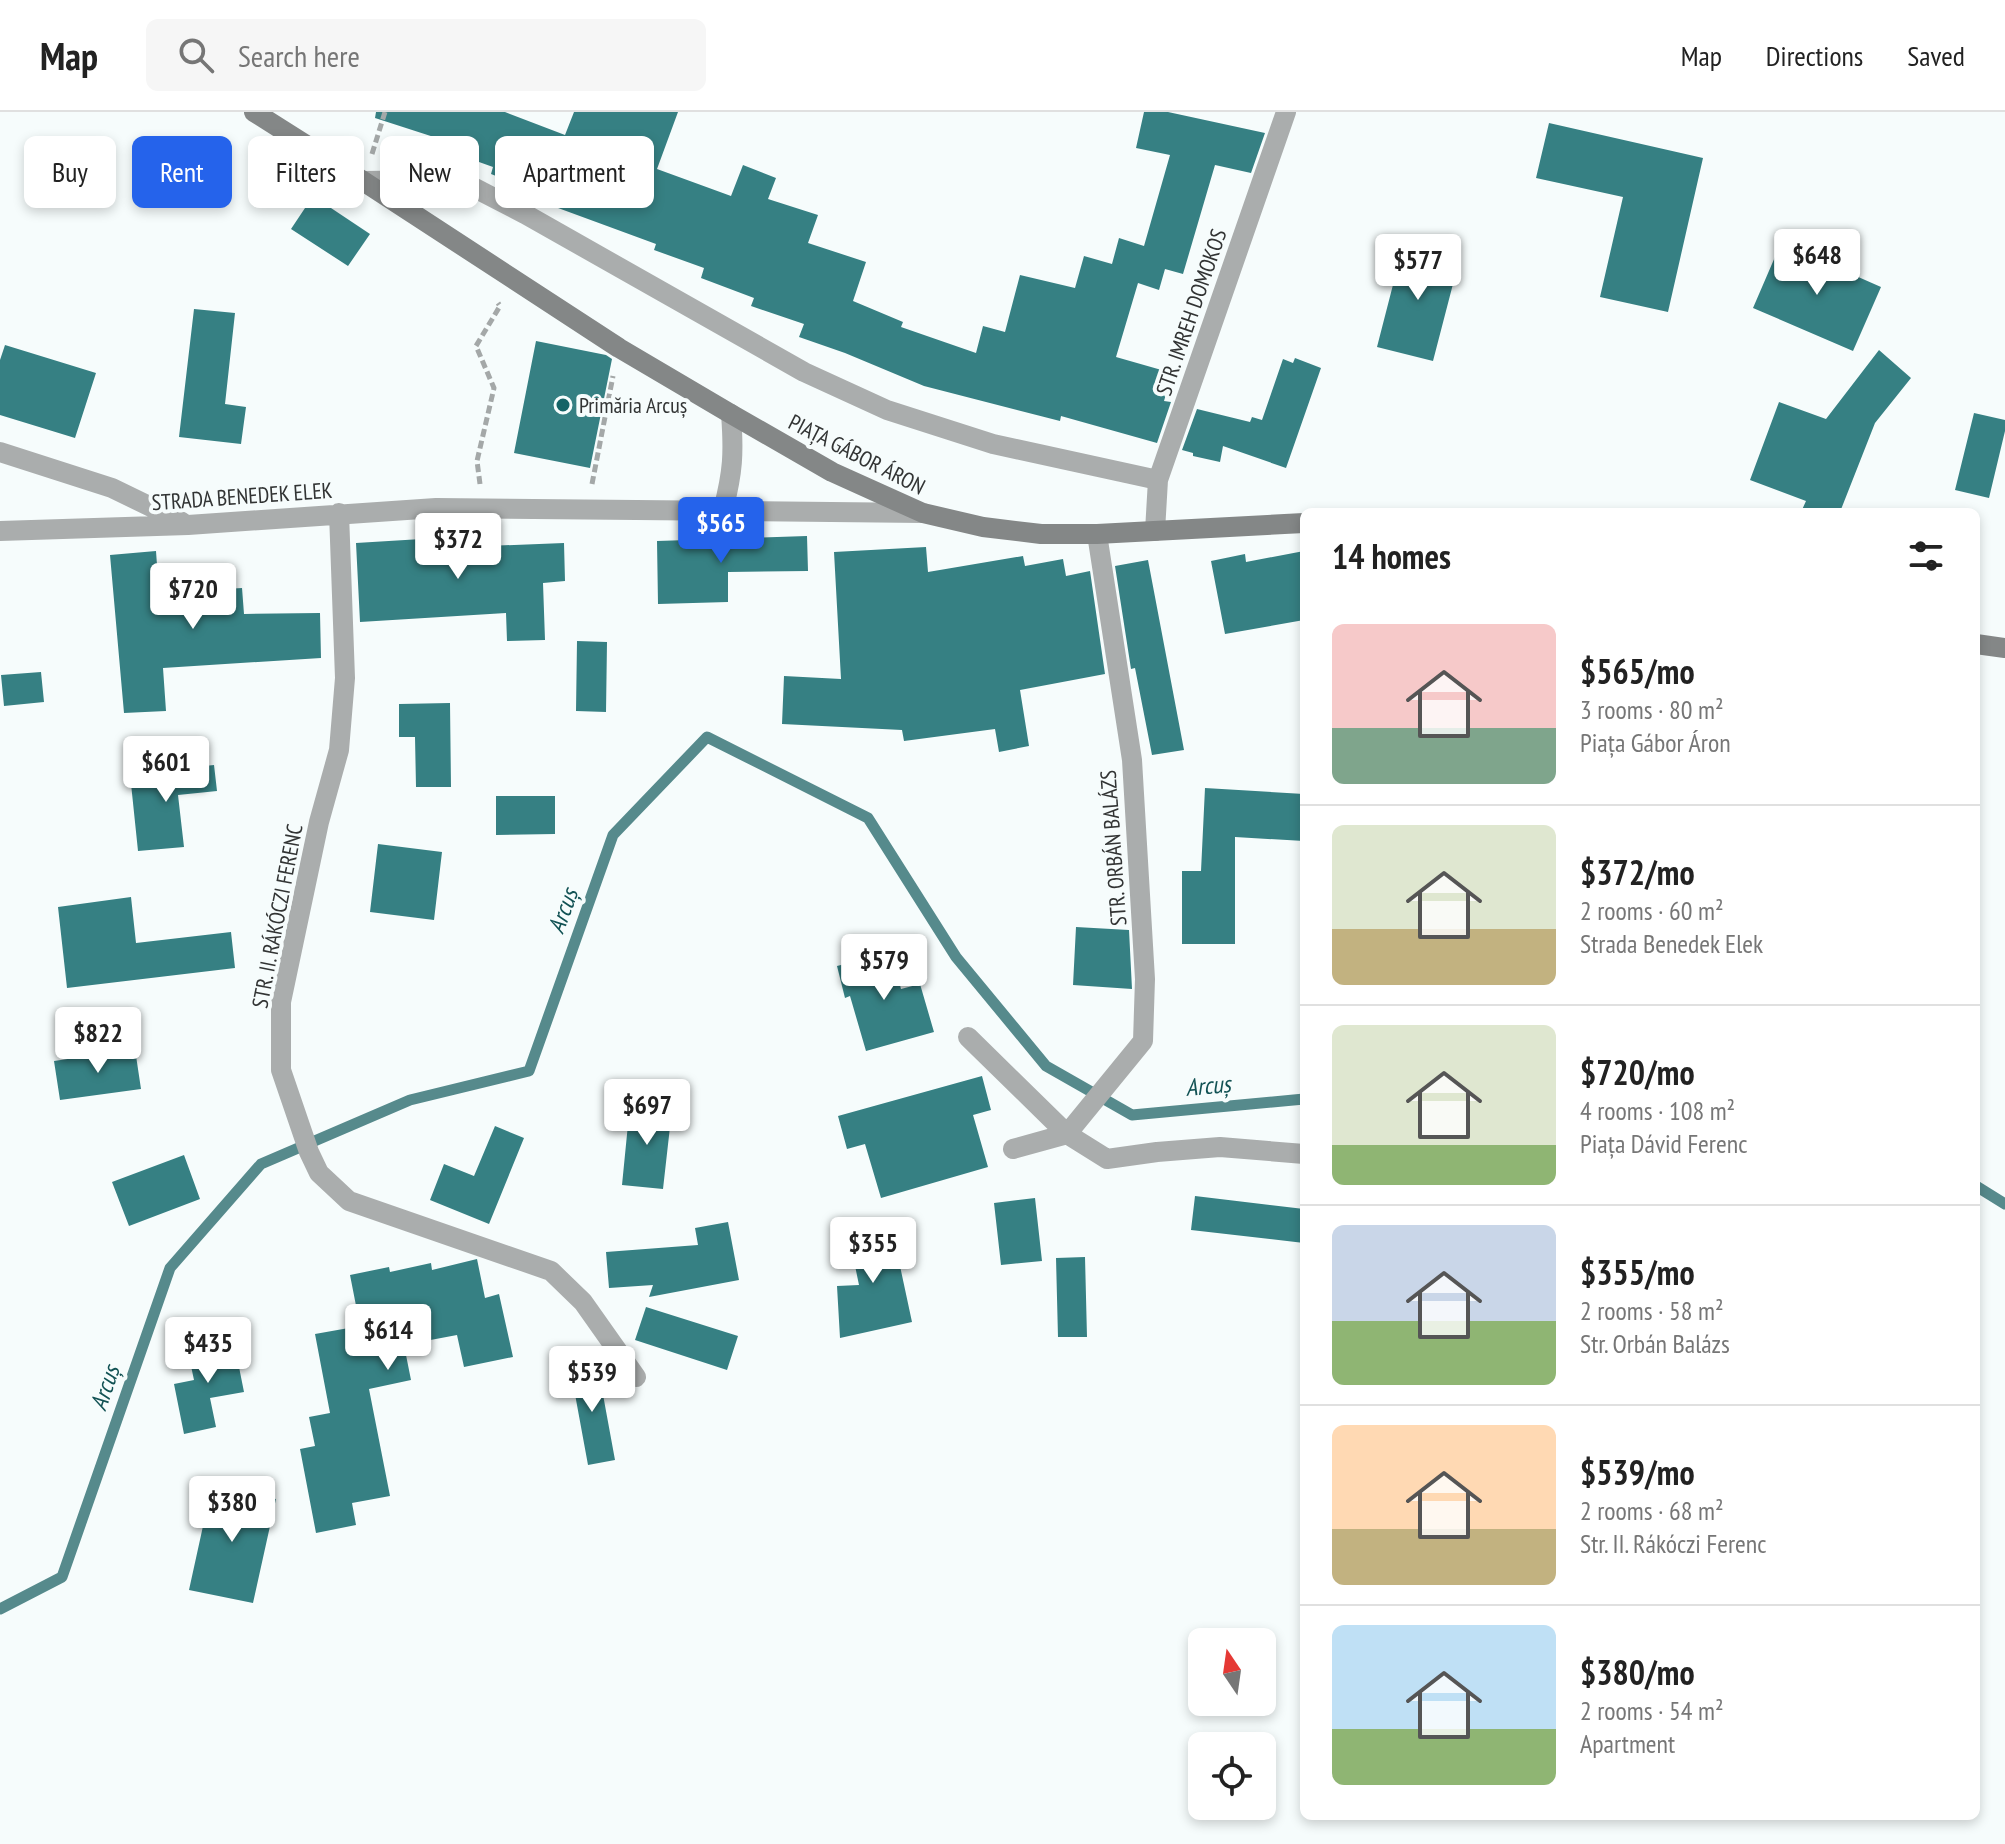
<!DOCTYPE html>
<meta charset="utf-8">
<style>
body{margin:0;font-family:"PT Sans Narrow",sans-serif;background:#f6f6f6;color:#222;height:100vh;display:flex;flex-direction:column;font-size:30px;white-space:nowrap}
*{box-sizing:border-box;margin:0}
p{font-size:26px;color:#767676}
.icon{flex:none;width:44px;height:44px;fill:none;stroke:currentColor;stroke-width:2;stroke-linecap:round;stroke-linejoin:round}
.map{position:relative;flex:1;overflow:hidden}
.panel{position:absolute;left:1300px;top:396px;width:680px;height:1312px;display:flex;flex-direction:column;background:#fff;border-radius:12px;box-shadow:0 4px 12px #0003}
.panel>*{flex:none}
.guide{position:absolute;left:24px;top:24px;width:760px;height:72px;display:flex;gap:16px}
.needle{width:52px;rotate:347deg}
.controls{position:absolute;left:1188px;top:1516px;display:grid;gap:16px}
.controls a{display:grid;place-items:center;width:88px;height:88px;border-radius:12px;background:#fff;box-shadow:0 4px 12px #0003;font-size:40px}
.price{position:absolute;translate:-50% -68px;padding:0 18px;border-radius:8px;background:#fff;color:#222;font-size:26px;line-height:52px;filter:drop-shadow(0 2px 4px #0008)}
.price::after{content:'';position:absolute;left:50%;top:48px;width:24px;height:18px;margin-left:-12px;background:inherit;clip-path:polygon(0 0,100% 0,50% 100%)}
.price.current{background:#2563eb;color:#fff}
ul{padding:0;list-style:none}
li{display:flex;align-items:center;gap:24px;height:200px;padding:0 32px}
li+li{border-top:2px solid #e0e0e0}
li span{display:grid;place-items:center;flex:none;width:224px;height:160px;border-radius:12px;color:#555}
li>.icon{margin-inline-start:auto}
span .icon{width:96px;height:96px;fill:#fffc;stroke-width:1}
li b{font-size:34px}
h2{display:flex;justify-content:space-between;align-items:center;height:96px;padding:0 32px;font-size:34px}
.chip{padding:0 28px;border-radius:12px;background:#fff;box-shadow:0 4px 12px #0003;font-size:28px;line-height:72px}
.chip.current{background:#2563eb;color:#fff}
header{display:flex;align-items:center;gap:48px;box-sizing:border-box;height:112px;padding:0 40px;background:#fff;border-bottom:2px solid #e0e0e0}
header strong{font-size:38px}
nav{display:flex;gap:44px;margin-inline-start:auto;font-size:28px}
.search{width:560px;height:72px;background:#f6f6f6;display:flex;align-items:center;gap:20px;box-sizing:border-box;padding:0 28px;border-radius:12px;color:#767676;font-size:30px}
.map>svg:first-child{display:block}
</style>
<header>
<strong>Map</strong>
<div class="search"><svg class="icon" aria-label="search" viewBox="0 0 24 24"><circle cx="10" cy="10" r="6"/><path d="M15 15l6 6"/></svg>Search here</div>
<nav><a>Map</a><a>Directions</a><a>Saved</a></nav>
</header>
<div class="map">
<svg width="2005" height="1732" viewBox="0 0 2005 1732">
<rect width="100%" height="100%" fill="#f6fcfc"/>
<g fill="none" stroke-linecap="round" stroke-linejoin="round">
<path stroke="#568a8c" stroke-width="11" d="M 1976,1074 L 2005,1092
M 0,1497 L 62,1465 L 170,1156 L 261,1052 L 410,988 L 529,959 L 613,723 L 707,625 L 868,706 L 956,845 L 1046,954 L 1132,1003 L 1304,987"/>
</g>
<path fill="#368083" d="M 376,0 L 505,0 L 565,23 L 574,0 L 678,0 L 657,57 L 731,84 L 743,53 L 776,66 L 768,87 L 818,103 L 808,131 L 866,150 L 853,189 L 903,210 L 901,215 L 976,241 L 983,214 L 1005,220 L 1020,163 L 1075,176 L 1084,144 L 1112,152 L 1119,126 L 1144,134 L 1170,43 L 1136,36 L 1144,0 L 1168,0 L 1265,21 L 1251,61 L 1215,53 L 1183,162 L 1165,157 L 1159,178 L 1138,171 L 1116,245 L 1172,261 L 1164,289 L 1171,290 L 1157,331 L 1061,304 L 1060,309 L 924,274 L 845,241 L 799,225 L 804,212 L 751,194 L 754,186 L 701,166 L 704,156 L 654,138 L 656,132 L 539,89 L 542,82 L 491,62 L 493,55 L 437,35 L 440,27 L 375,6 Z
M 1549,11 L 1703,46 L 1668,200 L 1600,185 L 1623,85 L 1536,66 Z
M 313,84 L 370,122 L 348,154 L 291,117 Z
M 1404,130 L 1460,145 L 1433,249 L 1377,235 Z
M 1781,131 L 1881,175 L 1853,239 L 1753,196 Z
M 194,197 L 235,201 L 225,292 L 246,295 L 241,332 L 179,325 Z
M 536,229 L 606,243 L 612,247 L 590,356 L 514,341 Z
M 5,233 L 96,261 L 75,326 L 0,303 L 0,248 Z
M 1879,238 L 1911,266 L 1875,311 L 1840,400 L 1801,400 L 1806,389 L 1750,368 L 1779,290 L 1826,307 Z
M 1295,246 L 1321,256 L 1286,356 L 1223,334 L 1220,350 L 1193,344 L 1193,341 L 1182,338 L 1197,297 L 1250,310 L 1252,305 L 1262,308 L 1283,247 L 1293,251 Z
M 1974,301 L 2005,308 L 2005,319 L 1989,386 L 1955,378 Z
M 487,423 L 487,434 L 564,431 L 565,469 L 543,471 L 545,528 L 507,529 L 506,501 L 360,510 L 356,431 Z
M 807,424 L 808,459 L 728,460 L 728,490 L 658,492 L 657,429 Z
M 926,435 L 928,460 L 1023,444 L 1025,454 L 1063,447 L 1066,464 L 1090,459 L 1105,562 L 1020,578 L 1029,634 L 999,640 L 995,617 L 904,629 L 902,618 L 782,612 L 784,564 L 841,567 L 834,440 Z
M 156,439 L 159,481 L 242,476 L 244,502 L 320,501 L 321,546 L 163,556 L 166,599 L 124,601 L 110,443 Z
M 1304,439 L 1304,508 L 1225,522 L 1211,449 L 1245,442 L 1246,450 Z
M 1148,448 L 1184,638 L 1152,643 L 1135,556 L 1131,557 L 1115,454 Z
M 577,529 L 607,530 L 606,600 L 576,599 Z
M 41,560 L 44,590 L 4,594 L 1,563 Z
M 450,591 L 451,675 L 416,675 L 415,625 L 399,625 L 399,592 Z
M 214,653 L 217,679 L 178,683 L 184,735 L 138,739 L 130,662 Z
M 1205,676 L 1304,682 L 1304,729 L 1235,725 L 1235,832 L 1182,832 L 1182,759 L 1201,759 Z
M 496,684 L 555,684 L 555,722 L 496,723 Z
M 378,732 L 442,740 L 434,808 L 370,800 Z
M 131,785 L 136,831 L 231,820 L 235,856 L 67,876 L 58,795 Z
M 1076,815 L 1129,818 L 1132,877 L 1073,873 Z
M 892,840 L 901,877 L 920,872 L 934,920 L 866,939 L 850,884 L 845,886 L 837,854 Z
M 135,937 L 141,977 L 60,988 L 54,949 Z
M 982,964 L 991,998 L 973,1003 L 988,1055 L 881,1086 L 865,1032 L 847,1037 L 838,1004 Z
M 630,992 L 672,997 L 663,1077 L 622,1073 Z
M 495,1014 L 524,1026 L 489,1112 L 430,1088 L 444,1052 L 474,1064 Z
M 184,1043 L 200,1087 L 129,1114 L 112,1070 Z
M 1195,1084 L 1304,1097 L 1304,1131 L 1191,1118 Z
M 1035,1086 L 1042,1149 L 1001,1153 L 994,1091 Z
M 728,1110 L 739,1168 L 649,1185 L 653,1173 L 609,1176 L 606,1140 L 698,1133 L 695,1116 Z
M 891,1112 L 912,1210 L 840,1226 L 837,1174 L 859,1173 L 848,1120 Z
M 1085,1145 L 1087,1225 L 1058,1225 L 1056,1146 Z
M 477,1147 L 485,1186 L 499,1182 L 513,1245 L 464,1255 L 457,1223 L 404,1233 L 411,1268 L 369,1277 L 390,1384 L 352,1391 L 356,1413 L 316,1421 L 300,1337 L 315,1334 L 309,1305 L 330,1301 L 315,1222 L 360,1214 L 350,1163 L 389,1155 L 390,1160 L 431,1151 L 432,1158 Z
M 646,1195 L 738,1224 L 727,1258 L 635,1228 Z
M 234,1230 L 244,1280 L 210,1286 L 216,1315 L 184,1322 L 174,1272 L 194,1268 L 188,1240 Z
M 597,1250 L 615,1348 L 588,1353 L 570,1255 Z
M 212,1373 L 276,1387 L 253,1491 L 189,1478 Z"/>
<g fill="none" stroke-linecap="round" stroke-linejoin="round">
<path stroke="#a4a8a8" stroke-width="5" stroke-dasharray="8 4" stroke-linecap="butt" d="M 372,42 L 385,0
M 480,372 L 477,349 L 494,276 L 476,234 L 500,194 L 498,191
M 592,372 L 613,264"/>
<path stroke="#aaadad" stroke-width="20" d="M 363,69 L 443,68 L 467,72 L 525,102 L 804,260 L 887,298 L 993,332 L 1158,368
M 0,340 L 112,376 L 182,410
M 723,398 C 733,360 734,341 731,302
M 339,401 L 345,566 L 339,638 L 319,710 L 281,890 L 281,958 L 309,1040 L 319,1061 L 349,1089 L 551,1159 L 583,1190 L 636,1265
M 0,419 L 188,413 L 436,396 L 923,401
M 1155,419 L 1158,368 L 1286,0
M 968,925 L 1067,1022 L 1107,1047 L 1157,1040 L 1220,1035 L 1304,1042
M 1013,1037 L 1067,1022 L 1143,929 L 1145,867 L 1132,648 L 1097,422"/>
<path stroke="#848787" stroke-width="20" d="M 254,0 L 363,69 L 619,236 L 731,302 L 832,360 L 923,401 L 983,415 L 1041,422 L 1097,422 L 1304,411
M 1976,532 L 2005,536"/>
</g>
<circle fill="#156467" stroke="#f6fcfc" stroke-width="3" cx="563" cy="293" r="8"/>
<g text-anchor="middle" stroke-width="8" stroke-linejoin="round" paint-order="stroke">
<g font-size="22" fill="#323434" stroke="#f6fcfc">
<text transform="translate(1191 200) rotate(-71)" y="8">STR. IMREH DOMOKOS</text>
<text transform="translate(857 342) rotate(27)" y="8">PIAȚA GÁBOR ÁRON</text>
<text transform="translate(242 384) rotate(-4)" y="8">STRADA BENEDEK ELEK</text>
<text transform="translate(1113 736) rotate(-94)" y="8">STR. ORBÁN BALÁZS</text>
<text transform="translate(277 804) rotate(-79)" y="8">STR. II. RÁKÓCZI FERENC</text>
</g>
<g font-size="22" fill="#323434" stroke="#f6fcfc" text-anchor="start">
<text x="579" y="301">Primăria Arcuș</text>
</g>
<g font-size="24" font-style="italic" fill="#125254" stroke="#f6fcfc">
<text transform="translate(563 799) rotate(-70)" y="8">Arcuș</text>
<text transform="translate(1208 974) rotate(-5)" y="8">Arcuș</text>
<text transform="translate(105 1276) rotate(-71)" y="8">Arcuș</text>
</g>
</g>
</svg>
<div class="controls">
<a><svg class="needle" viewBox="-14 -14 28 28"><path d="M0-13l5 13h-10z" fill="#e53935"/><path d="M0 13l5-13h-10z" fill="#767676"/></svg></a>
<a><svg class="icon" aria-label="locate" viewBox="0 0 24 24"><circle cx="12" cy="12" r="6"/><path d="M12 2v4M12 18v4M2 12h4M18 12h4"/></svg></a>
</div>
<b class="price" style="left:1817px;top:185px">$648</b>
<b class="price" style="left:1418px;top:190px">$577</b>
<b class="price current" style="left:721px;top:453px">$565</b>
<b class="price" style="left:458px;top:469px">$372</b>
<b class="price" style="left:193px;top:519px">$720</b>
<b class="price" style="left:166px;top:692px">$601</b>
<b class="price" style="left:884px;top:890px">$579</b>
<b class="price" style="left:98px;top:963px">$822</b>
<b class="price" style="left:647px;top:1035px">$697</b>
<b class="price" style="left:873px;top:1173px">$355</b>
<b class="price" style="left:388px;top:1260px">$614</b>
<b class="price" style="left:208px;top:1273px">$435</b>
<b class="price" style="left:592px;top:1302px">$539</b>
<b class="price" style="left:232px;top:1432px">$380</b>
<div class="guide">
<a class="chip">Buy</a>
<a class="chip current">Rent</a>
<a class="chip">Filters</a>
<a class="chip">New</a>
<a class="chip">Apartment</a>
</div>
<section class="panel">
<h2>14 homes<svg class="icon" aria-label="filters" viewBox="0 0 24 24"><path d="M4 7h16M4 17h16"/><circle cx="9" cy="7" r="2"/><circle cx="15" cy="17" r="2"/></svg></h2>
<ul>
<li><span style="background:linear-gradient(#f6c9c9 65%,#7fa58c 0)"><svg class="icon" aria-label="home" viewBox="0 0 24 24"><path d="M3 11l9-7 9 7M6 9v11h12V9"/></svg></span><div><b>$565/mo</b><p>3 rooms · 80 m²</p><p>Piața Gábor Áron</p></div></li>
<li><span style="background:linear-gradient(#dfe7d0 65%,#c2b280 0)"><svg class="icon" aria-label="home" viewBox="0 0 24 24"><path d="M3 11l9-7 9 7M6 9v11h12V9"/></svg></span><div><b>$372/mo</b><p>2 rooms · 60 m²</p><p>Strada Benedek Elek</p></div></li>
<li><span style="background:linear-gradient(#dfe7d0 75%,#8fb573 0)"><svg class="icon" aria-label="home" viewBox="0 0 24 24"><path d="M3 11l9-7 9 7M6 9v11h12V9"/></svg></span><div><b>$720/mo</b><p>4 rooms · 108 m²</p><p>Piața Dávid Ferenc</p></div></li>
<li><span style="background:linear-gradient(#c9d6e8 60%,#8fb573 0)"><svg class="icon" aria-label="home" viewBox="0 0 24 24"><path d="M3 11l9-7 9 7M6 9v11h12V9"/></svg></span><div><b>$355/mo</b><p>2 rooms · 58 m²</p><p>Str. Orbán Balázs</p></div></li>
<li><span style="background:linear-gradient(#ffd9b3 65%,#c2b280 0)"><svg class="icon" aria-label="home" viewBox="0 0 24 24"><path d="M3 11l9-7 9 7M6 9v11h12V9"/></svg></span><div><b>$539/mo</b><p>2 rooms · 68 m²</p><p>Str. II. Rákóczi Ferenc</p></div></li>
<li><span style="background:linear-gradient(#bfe0f5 65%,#8fb573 0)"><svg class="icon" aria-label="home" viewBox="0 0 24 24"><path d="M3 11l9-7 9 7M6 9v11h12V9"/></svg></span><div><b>$380/mo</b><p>2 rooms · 54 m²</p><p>Apartment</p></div></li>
</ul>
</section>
</div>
